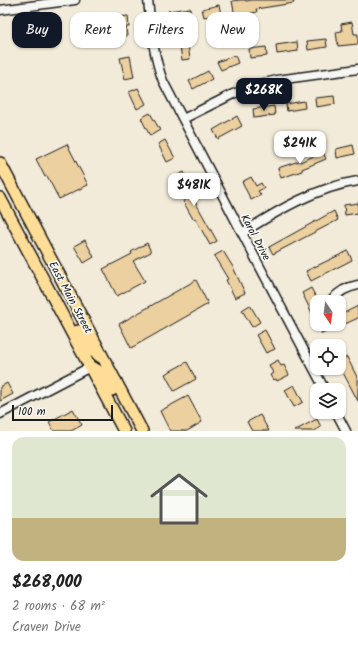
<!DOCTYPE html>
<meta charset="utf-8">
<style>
body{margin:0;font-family:Kalam,sans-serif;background:#f2f2f2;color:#222;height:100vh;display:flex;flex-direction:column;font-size:15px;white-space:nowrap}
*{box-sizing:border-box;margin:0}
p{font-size:13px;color:#767676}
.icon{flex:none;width:22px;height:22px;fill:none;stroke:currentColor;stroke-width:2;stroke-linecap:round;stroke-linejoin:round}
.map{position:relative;height:431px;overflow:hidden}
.side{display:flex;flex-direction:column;background:#fff;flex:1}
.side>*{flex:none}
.hud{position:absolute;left:12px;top:12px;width:334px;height:36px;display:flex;gap:8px}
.needle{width:26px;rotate:167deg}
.tools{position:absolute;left:310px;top:295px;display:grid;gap:8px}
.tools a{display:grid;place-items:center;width:36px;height:36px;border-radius:8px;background:#fff;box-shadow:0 1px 3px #0004;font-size:20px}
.scale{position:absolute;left:12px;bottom:10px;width:101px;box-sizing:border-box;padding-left:4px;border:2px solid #1c1c1c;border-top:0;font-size:11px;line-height:14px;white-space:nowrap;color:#1c1c1c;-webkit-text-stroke:3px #f6f6f2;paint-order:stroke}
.price{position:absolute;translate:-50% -34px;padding:0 9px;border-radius:8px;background:#fff;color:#222;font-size:13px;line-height:26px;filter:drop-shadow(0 1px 2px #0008)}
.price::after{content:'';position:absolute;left:50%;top:24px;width:12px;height:9px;margin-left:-6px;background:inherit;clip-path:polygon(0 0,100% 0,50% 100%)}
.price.active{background:#111827;color:#fff}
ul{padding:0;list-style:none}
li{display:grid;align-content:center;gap:8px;height:212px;padding:0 12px}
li+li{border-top:1px solid #e0e0e0}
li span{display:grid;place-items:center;height:124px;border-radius:12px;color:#555}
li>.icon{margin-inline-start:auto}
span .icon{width:72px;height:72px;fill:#fffc;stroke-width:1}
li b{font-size:17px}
.pill{padding:0 14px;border-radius:12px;background:#fff;box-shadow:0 1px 3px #0004;font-size:14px;line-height:36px}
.pill.active{background:#111827;color:#fff}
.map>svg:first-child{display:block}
</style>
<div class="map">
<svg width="358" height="431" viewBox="0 0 358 431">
<rect width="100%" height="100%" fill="#f3ebd9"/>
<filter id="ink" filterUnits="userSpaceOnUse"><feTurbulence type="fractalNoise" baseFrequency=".025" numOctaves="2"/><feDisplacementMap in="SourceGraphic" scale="8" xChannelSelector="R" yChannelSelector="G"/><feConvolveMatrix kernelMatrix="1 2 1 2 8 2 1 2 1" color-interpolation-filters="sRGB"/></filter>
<g filter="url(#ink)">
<path fill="#ecd0a0" stroke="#1c1c1c" d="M 240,0 L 246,0 L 246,1 L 252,0 L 293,0 L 294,3 L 256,9 L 257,12 L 241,15 L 243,26 L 237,27 L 232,1 Z
M 219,5 L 221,14 L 204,17 L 202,9 Z
M 190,8 L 191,18 L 170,21 L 168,11 Z
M 128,16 L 129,27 L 126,27 L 127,36 L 118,37 L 117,28 L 109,29 L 108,18 Z
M 95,20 L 97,30 L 81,33 L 79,23 Z
M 352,22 L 354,34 L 358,34 L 358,44 L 338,46 L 336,32 L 342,31 L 341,24 Z
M 187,38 L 190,59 L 182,60 L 179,39 Z
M 326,39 L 327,47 L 308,50 L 307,41 Z
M 297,42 L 298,51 L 277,54 L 276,45 Z
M 266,47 L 267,56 L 250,58 L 249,49 Z
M 235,55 L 238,63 L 221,70 L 217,62 Z
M 130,56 L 134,77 L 125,79 L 120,58 Z
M 208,71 L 212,79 L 193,89 L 189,81 Z
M 138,88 L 146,104 L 137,109 L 129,92 Z
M 334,96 L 335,104 L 316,107 L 315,98 Z
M 304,101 L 305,108 L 287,111 L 286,104 Z
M 274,106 L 275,115 L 254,118 L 253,109 Z
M 150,113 L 160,130 L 150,136 L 141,118 Z
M 237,116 L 242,126 L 218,139 L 213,130 Z
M 165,140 L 175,158 L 167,162 L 158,144 Z
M 67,144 L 88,185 L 59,199 L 47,176 L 45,177 L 36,159 Z
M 353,145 L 355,154 L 337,158 L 336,149 Z
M 323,152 L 326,159 L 302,169 L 302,171 L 281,178 L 278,168 L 299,161 L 300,162 Z
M 184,172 L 191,187 L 188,189 L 217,241 L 210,245 L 195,218 L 193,219 L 183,201 L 187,199 L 180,185 L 176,187 L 172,178 Z
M 251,177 L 256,186 L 261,183 L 264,188 L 258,191 L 261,195 L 251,200 L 242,182 Z
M 358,203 L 358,213 L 345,215 L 344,205 Z
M 334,211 L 338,220 L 273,254 L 269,247 Z
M 85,240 L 94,257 L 84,263 L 74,246 Z
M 147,243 L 151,252 L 133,261 L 145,281 L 117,296 L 103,269 L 132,254 L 131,252 Z
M 223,251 L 233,267 L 245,293 L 235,298 L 226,280 L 228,279 L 214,256 Z
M 348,251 L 352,260 L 311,281 L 306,271 Z
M 196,280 L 208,304 L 131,348 L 119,324 Z
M 311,288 L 317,299 L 317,323 L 302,293 Z
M 250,305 L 260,322 L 252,327 L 242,310 Z
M 358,306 L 358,318 L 345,324 L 340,315 Z
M 317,324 L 330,324 L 332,329 L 322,334 Z
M 265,330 L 275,349 L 266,353 L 256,335 Z
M 347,357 L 358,379 L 358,401 L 339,365 L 339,361 Z
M 278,360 L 281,366 L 284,365 L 289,375 L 277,381 L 276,379 L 273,380 L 270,375 L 273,373 L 269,365 Z
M 187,362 L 196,379 L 174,391 L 165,374 Z
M 7,383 L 13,394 L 0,401 L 0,387 Z
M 294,385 L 303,402 L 294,407 L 285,390 Z
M 188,396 L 202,422 L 187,431 L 170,431 L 160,411 Z
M 73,409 L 82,425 L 71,431 L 54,431 L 49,422 Z
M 260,415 L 269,431 L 252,431 L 247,422 Z
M 317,419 L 321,427 L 314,431 L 294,431 Z"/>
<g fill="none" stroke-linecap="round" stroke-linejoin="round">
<g stroke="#1c1c1c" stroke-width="11">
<path id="minor" d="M 148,0 C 151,28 153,55 163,81 L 242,233 L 325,390
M 0,10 L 75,0
M 183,119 L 233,94 L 256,85 L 277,80 L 358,69
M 242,233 C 277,211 317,187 358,181
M 332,300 C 339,291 347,287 358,285
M 336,412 L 346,431
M 0,414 L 90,367"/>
</g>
<g stroke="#1c1c1c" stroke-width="14">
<path id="major" d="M 0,163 L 142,431
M 0,198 L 124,431
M 78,331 L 89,348 L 101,357
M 90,367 C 102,370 106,379 112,390"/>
</g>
<use href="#minor" stroke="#f6f6f2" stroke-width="8"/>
<use href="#major" stroke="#fedd96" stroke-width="11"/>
</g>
</g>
<g text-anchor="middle" stroke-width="3.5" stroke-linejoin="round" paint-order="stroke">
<g font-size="11" fill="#1c1c1c" stroke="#f6f6f2">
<text transform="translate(256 237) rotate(62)" y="4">Karol Drive</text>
<text transform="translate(71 297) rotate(62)" y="4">East Main Street</text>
</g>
</g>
</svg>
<div class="tools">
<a><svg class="needle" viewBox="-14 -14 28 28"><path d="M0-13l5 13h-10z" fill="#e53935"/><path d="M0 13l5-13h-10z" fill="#767676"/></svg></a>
<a><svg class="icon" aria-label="locate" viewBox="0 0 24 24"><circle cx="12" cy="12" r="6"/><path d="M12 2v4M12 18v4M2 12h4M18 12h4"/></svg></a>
<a><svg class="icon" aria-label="layers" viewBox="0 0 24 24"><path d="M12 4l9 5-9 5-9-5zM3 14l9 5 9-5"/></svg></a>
</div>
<div class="scale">100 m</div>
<b class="price active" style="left:264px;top:112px">$268K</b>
<b class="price" style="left:300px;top:165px">$241K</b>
<b class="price" style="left:194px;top:207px">$481K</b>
<div class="hud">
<a class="pill active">Buy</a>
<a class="pill">Rent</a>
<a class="pill">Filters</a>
<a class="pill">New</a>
</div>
</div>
<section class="side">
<ul>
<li><span style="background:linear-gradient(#dfe7d0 65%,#c2b280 0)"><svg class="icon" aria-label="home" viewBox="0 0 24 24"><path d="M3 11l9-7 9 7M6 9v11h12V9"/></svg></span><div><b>$268,000</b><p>2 rooms · 68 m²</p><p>Craven Drive</p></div></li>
</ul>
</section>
